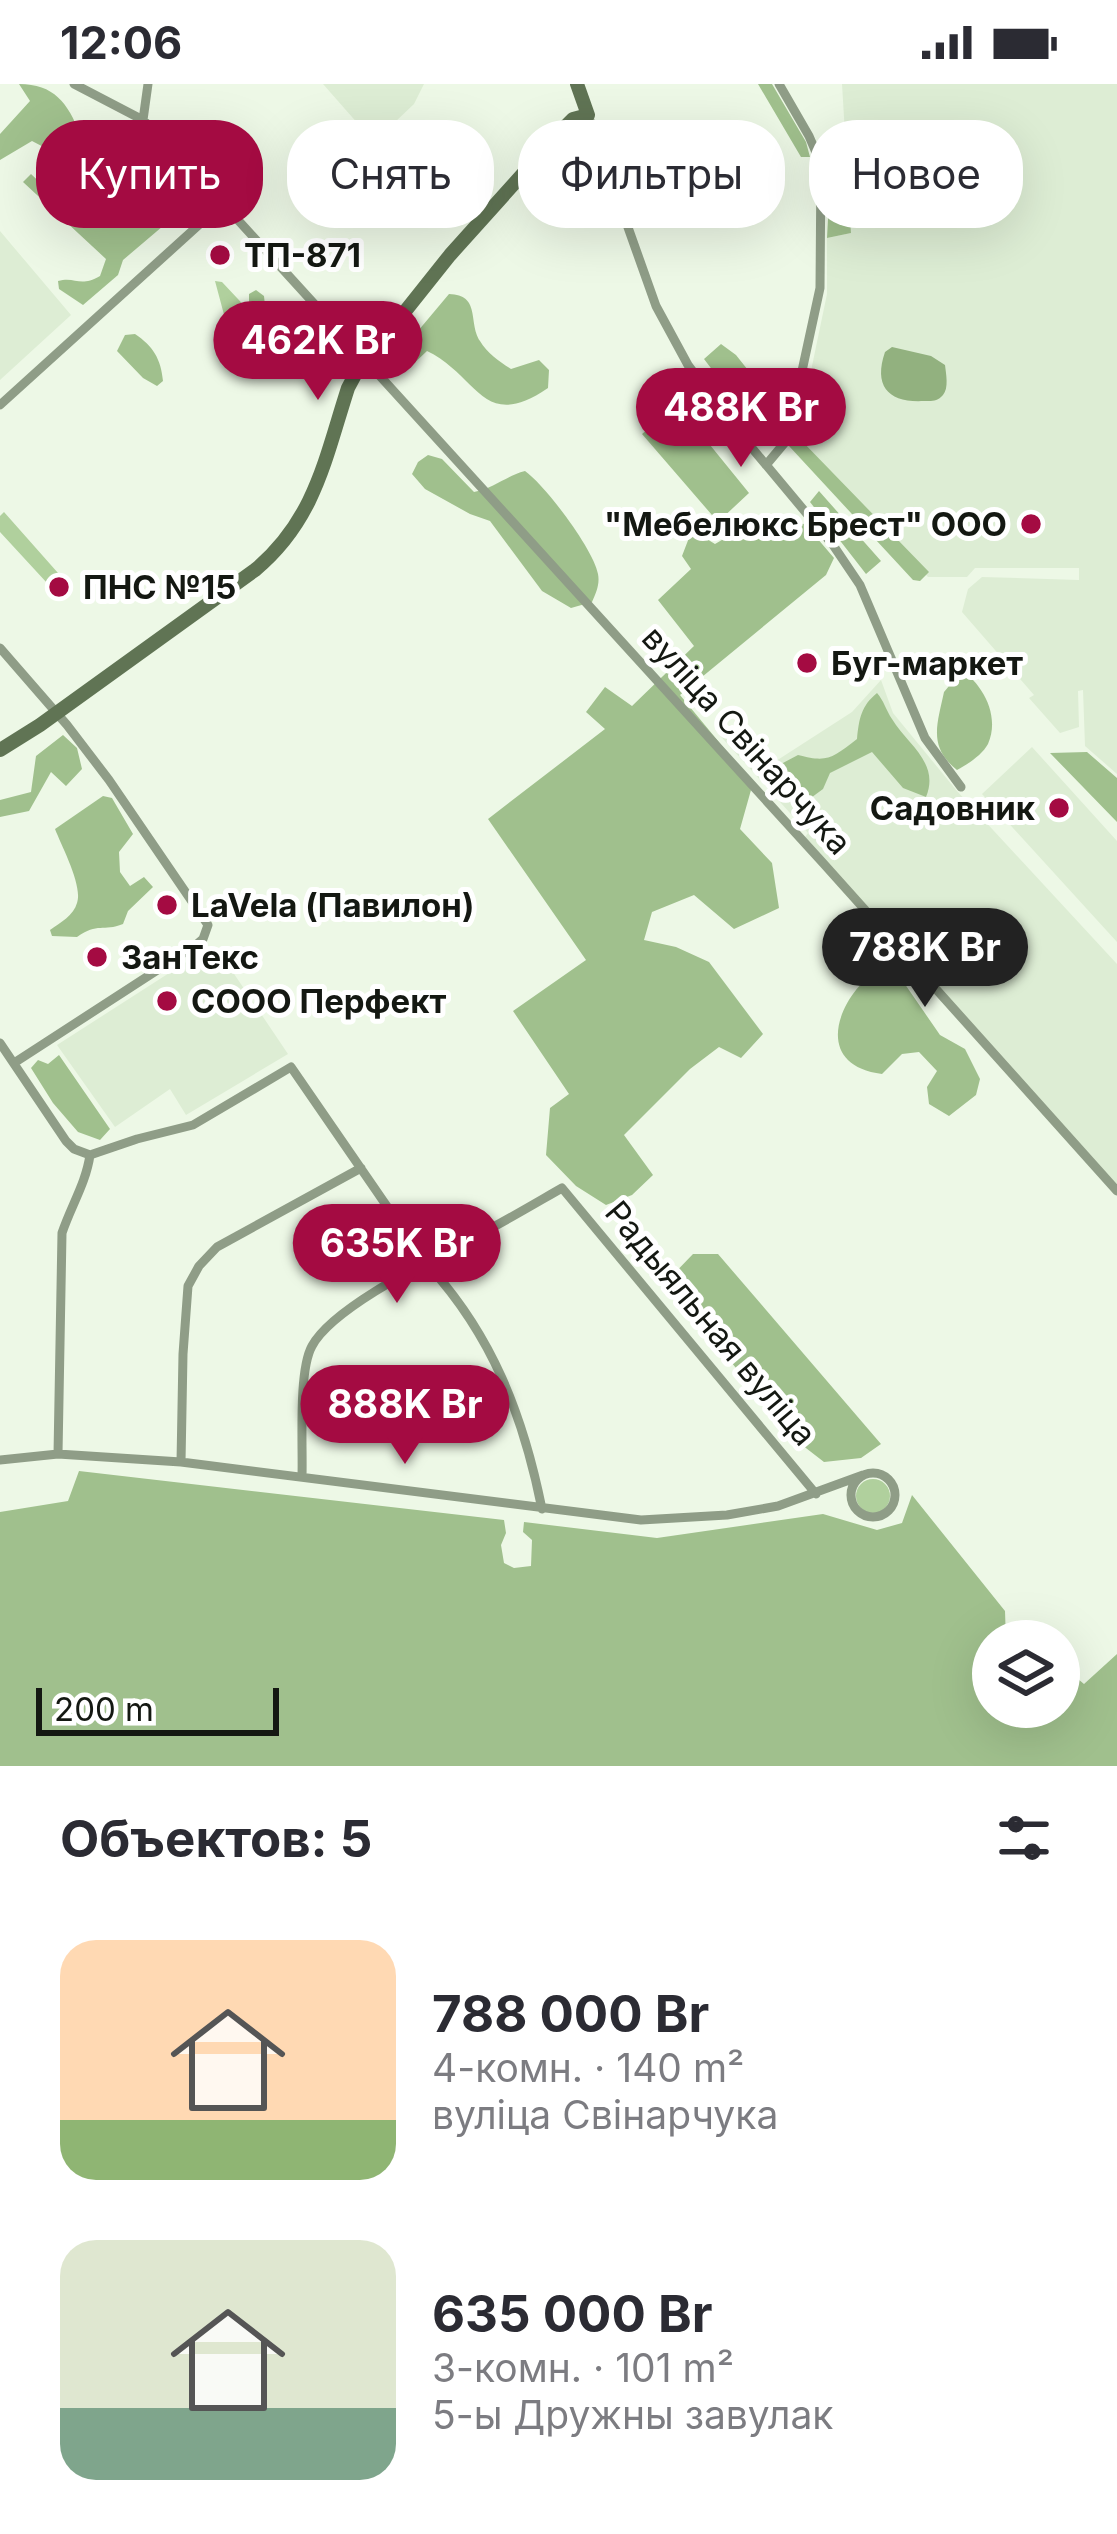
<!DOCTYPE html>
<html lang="ru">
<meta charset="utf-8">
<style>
body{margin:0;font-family:Inter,sans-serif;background:#f2f2f3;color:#2b2b33;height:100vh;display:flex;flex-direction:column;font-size:45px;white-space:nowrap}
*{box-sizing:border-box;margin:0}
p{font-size:39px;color:#7c7c81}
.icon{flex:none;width:66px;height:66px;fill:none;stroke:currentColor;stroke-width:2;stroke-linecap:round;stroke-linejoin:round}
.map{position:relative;height:1682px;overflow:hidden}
.side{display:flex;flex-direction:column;background:#fff;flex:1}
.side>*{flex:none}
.banner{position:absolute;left:36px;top:36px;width:1047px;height:108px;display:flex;gap:24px}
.buttons{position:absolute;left:972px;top:1536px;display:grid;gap:24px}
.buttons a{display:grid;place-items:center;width:108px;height:108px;border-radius:50%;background:#fff;box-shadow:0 12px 48px #0002;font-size:60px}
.scale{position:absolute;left:36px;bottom:30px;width:243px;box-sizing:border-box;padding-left:12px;border:6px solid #141812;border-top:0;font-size:33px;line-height:42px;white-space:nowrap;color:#141812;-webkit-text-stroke:9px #fff;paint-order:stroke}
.price{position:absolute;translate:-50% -102px;padding:0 27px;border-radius:42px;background:#a40b42;color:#fff;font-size:39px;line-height:78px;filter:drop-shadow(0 3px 6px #0008)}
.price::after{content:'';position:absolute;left:50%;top:72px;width:36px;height:27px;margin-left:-18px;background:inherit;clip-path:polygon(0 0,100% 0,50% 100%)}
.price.active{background:#222;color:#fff}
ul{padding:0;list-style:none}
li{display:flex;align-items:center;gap:36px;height:300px;padding:0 60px}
li span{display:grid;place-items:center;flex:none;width:336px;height:240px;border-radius:36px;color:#555}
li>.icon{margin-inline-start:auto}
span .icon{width:144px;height:144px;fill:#fffc;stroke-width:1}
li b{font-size:51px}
h2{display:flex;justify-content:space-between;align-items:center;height:144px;padding:0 60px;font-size:51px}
.tag{padding:0 42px;border-radius:48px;background:#fff;box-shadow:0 12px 48px #0002;font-size:42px;line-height:108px}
.tag.active{background:#a40b42;color:#fff}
.status{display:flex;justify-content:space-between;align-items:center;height:84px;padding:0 60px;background:#fff;direction:ltr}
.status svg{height:33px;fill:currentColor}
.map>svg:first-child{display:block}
</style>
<div class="status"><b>12:06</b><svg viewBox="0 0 49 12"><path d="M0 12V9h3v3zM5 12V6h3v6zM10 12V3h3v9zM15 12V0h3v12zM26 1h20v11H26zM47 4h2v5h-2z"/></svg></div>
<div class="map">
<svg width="1117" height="1682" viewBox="0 0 1117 1682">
<rect width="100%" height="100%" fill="#edf8e6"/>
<path fill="#ddedd4" d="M 323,0 L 424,0 L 414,20 L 374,58 Z
M 842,0 L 1117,0 L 1117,690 L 1085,662 L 1083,606 L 1078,607 L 1079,643 L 1060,649 L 1029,614 L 1034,611 L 962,528 L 968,505 L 982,493 L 1079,496 L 1079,484 L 975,484 L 967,493 L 928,493 L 797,354 L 827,210 L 827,154 L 851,149 Z
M 0,147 L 71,231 L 0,296 Z
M 881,596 L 893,629 L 957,707 L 1117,880 L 1117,1107 L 803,756 L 808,749 L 715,646 L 776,677 L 852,628 Z
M 1032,663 L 1117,757 L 1117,858 L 982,710 Z
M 216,863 L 288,970 L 186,1031 L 170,1005 L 115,1043 L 57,961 L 205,866 Z"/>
<path fill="#b0d09d" d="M 345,55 L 362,66 L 375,82 L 365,96 L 378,111 L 351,136 L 321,102 L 313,87 Z
M 215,197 L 222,198 L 253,231 L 230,253 Z
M 4,428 L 58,489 L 47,499 L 0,448 L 0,432 Z
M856 1412a17 17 0 1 1 34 0a17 17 0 1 1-34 0Z"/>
<path fill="#a0c08d" d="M 19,0 C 54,0 68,19 80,50 L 55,69 L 32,57 L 0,76 L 0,50 L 30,17 Z
M 758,0 L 772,0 L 806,58 L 810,73 L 801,73 Z
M 846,66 L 851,149 L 827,154 L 830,97 L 838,67 Z
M 129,85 L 153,103 L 176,92 L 196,114 L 123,176 L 118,191 L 83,221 L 59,205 L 58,197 C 76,192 79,204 100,192 L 106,175 L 23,98 L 31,90 L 51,109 L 70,121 L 79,113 L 101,108 Z
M 256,206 L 264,212 L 267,240 L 274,247 L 282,244 L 290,249 L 280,267 L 271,268 L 249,241 L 249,210 Z
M 449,210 C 481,211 468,238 480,257 C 487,269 500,278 511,285 L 539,276 L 549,286 L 548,304 C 482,349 479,292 427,267 L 408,285 L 399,287 L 397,277 L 402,266 Z
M 135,250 C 153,262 161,275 163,297 L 157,302 L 143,294 L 117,267 L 125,251 Z
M 721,260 L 736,271 L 763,305 L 756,314 L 765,330 C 775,322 787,324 799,318 L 803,295 L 815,296 L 817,332 L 812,341 L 797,343 L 799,354 L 929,488 L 920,497 L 913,496 L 789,362 L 784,348 L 775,346 L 768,355 L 761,350 L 704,275 Z
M 680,324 L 749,409 L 718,438 L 642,350 L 666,330 Z
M 428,371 L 442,375 L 474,408 C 494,404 506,392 525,387 C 545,401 594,466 598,490 C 600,500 596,509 592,518 L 571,524 L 542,507 L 490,437 L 470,430 L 425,405 L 412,390 L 418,378 Z
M 819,407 L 881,477 L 866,490 L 810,418 Z
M 756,436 L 805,440 L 834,474 L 826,491 L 680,611 L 723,663 L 751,706 L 740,745 L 772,779 L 779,824 L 734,845 L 694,811 L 652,828 L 644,856 L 676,863 L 709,878 L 763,950 L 741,974 L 719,963 L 690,985 L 624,1051 L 653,1091 L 632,1111 L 606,1121 L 576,1102 L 546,1071 L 550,1024 L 569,1010 L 513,927 L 586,876 L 488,735 L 605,645 L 586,628 L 605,603 L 632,622 L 694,562 L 658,516 L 691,485 L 682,472 L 692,446 L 715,460 Z
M 956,582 C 981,597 1001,630 988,660 C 982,671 968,680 957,686 C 928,663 937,641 944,608 L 949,602 L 946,588 Z
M 877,609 C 884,617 886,626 892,635 C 908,661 940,679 926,713 L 903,704 L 872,668 L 830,689 L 823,705 L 804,719 L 785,715 L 773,702 L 781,680 L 798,671 C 828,679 832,674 857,655 C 859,635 861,622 877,609 Z
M 63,651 L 77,664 L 82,685 L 66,702 L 51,688 L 29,727 L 0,733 L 0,716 L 31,708 L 36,672 Z
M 1087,668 L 1117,694 L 1117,738 L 1050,669 Z
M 103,712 L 112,714 L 133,750 L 119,768 L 120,788 L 130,802 L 144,793 L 153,803 L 128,827 L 123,840 C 103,848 98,838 77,853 L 52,852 L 50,846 C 60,839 74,831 77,819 C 83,802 62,763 55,745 Z
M 883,882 L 900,893 L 940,951 L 965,965 L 980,995 L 976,1011 L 949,1032 L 929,1020 L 927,1003 L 937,987 L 919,968 L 902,970 L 882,990 C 809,981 839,908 883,882 Z
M 59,971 L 110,1045 L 100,1056 L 78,1048 L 53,1019 L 31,984 L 38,976 L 48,980 Z
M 693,1170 L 718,1170 L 881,1360 L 861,1374 L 824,1378 L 793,1354 L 666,1198 Z
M 79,1387 L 504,1436 L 506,1449 L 501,1461 L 504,1479 L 514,1484 L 531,1482 L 532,1456 L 523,1448 L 524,1438 L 657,1454 L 823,1430 L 877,1446 L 902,1439 L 912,1411 L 1005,1527 L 1006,1557 L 993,1557 L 993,1623 L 1059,1623 L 1059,1579 L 1084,1600 L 1117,1570 L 1117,1682 L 0,1682 L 0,1428 L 68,1417 Z"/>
<path fill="#92b17f" d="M 892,263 L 931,272 L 945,281 C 946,290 949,304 943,311 C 937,318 932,317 924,317 C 889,319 873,303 885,268 Z"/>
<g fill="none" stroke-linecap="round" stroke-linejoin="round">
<path stroke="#8f9d87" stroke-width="9" d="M 74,0 L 143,36 L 177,69 L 823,779 L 1117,1107
M 588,31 L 656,222 L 688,281 L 731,339 L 833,461 L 860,501 L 925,654 L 961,703
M 143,36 L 148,0
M 0,321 L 223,119
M 766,381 L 787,356 L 820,204 L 821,80 L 809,52 L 779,0
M 0,564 L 67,641 L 109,696 L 208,841 L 203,855 L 196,861 L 14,979
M 0,959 L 66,1057 L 74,1065 L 90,1071
M 58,1370 L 62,1149 C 71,1122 86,1099 90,1071 L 137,1055 L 193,1041 L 291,983 L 426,1179 C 492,1250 523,1331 542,1425
M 0,1376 L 58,1370 L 181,1378 L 641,1436 L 727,1431 L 778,1422 L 863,1391
M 181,1378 L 183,1270 L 188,1202 L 199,1182 L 217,1163 L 361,1084
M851 1411a22 22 0 1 1 44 0a22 22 0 1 1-44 0Z
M 302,1392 C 303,1362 298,1287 312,1262 C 335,1219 452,1166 497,1141 C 519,1129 541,1116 562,1104 L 816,1410"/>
<path stroke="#607454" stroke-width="14" d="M 0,666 L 40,641 L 255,486 C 315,436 325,375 348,304 L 356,289 L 450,171 L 564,44 L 573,35 L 588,31 L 577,0"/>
</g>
<g fill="#a40b42" stroke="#fff" stroke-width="4.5">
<circle cx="220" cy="171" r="12"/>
<circle cx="1031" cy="440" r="12"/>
<circle cx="59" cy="503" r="12"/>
<circle cx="807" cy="579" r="12"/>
<circle cx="1059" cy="724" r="12"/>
<circle cx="167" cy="821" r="12"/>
<circle cx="97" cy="873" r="12"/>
<circle cx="167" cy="917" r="12"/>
</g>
<g text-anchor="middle" stroke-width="10" stroke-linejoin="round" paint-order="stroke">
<g font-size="33" font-weight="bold" fill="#141812" stroke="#fff" text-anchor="start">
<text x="244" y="183">ТП-871</text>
<text x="1007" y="452" text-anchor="end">"Мебелюкс Брест" ООО</text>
<text x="83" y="515">ПНС №15</text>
<text x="831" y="591">Буг-маркет</text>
<text x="1035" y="736" text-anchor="end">Садовник</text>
<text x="191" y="833">LaVela (Павилон)</text>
<text x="121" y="885">ЗанТекс</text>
<text x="191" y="929">СООО Перфект</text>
</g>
<g font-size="33" fill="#141812" stroke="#fff">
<text transform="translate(747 656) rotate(48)" y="12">вуліца Свінарчука</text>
<text transform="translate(711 1239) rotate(50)" y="12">Радыяльная вуліца</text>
</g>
</g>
</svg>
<div class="buttons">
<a><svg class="icon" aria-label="layers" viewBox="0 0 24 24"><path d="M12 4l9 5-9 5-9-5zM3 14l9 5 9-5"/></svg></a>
</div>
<div class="scale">200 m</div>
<b class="price" style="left:318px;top:319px">462K Br</b>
<b class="price" style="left:741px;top:386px">488K Br</b>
<b class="price active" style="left:925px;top:926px">788K Br</b>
<b class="price" style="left:397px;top:1222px">635K Br</b>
<b class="price" style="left:405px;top:1383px">888K Br</b>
<div class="banner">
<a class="tag active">Купить</a>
<a class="tag">Снять</a>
<a class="tag">Фильтры</a>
<a class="tag">Новое</a>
</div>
</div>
<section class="side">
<h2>Объектов: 5<svg class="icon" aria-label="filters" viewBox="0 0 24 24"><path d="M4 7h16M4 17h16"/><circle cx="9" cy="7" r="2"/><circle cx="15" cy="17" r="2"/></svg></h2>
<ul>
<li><span style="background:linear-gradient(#ffd9b3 75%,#8fb573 0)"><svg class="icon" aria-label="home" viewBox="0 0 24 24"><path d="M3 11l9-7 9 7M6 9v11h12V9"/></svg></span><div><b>788 000 Br</b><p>4-комн. · 140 m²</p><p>вуліца Свінарчука</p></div></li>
<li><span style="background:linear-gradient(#dfe7d0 70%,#7fa58c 0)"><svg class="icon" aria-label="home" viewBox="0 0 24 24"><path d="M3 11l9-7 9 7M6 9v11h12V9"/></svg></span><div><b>635 000 Br</b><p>3-комн. · 101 m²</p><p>5-ы Дружны завулак</p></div></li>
</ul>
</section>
